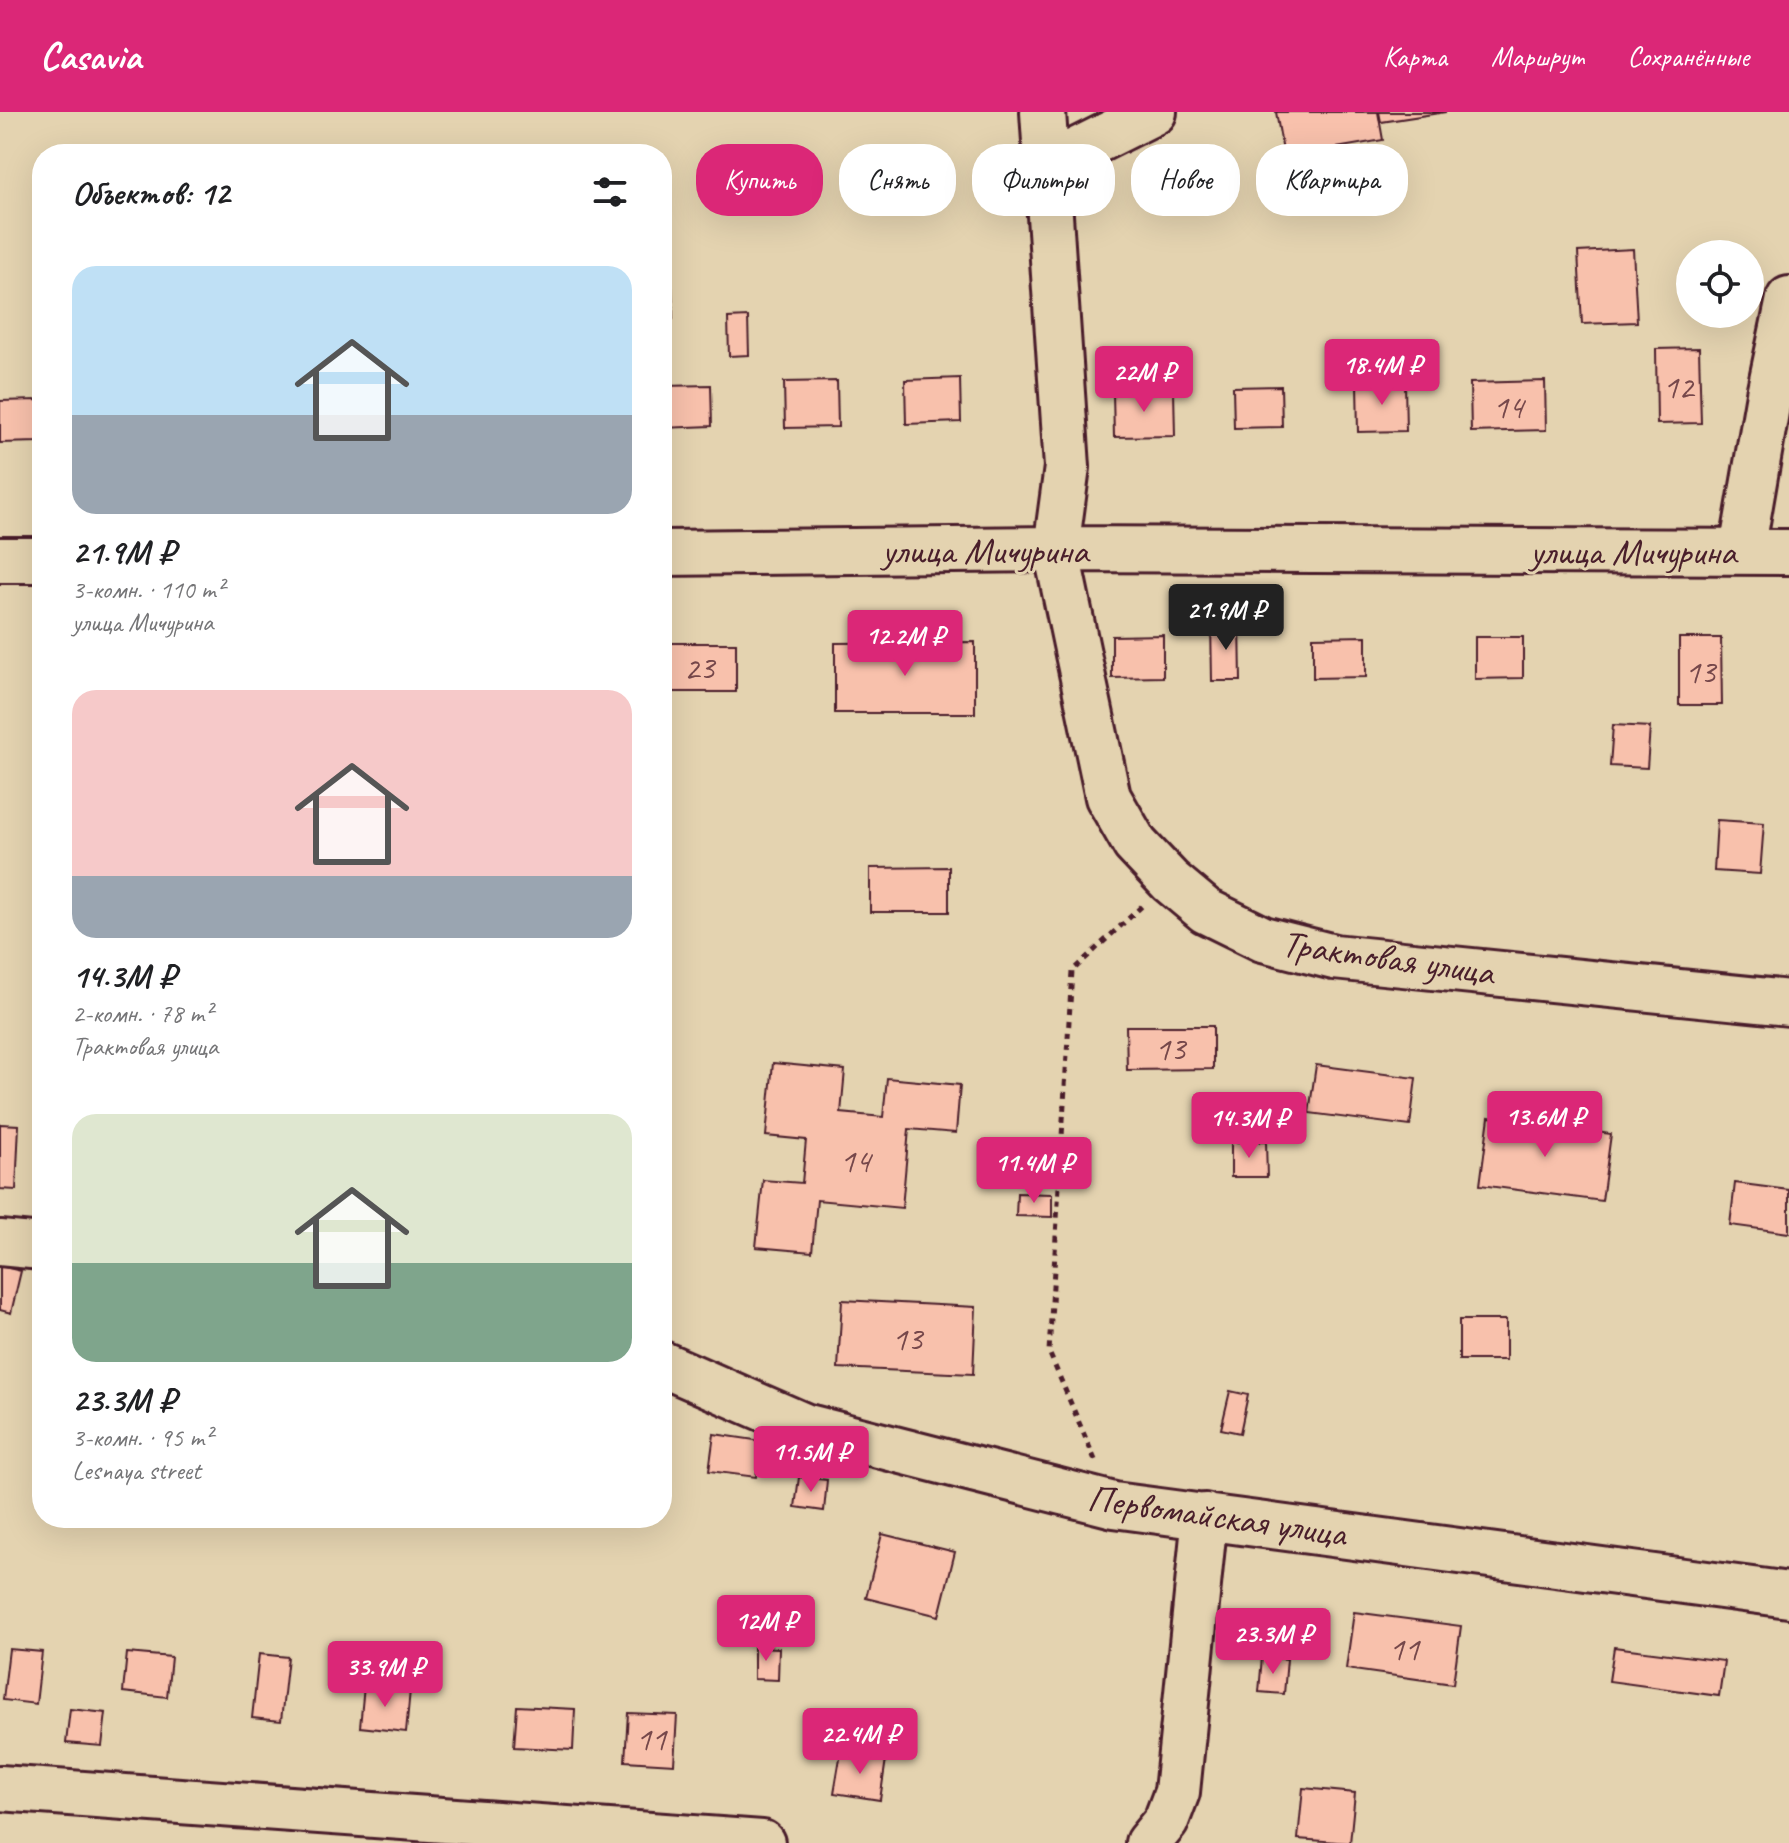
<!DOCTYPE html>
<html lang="ru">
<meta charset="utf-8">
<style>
body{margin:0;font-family:Caveat,sans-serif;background:#f6f6f6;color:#202124;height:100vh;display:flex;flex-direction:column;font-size:30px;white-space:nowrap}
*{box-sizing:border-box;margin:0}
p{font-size:26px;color:#757577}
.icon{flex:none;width:44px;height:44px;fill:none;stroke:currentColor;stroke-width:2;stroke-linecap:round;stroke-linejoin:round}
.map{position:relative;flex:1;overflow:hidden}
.side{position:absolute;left:32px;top:32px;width:640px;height:1384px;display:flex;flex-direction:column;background:#fff;border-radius:32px;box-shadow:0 8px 32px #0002}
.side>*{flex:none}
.hud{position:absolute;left:696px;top:32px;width:760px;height:72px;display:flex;gap:16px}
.fabs{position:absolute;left:1676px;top:128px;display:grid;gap:16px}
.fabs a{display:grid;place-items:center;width:88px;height:88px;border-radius:50%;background:#fff;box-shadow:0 8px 32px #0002;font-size:40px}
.price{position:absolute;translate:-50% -68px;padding:0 18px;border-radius:8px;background:#db2777;color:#fff;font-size:26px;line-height:52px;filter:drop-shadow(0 2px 4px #0008)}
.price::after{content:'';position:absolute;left:50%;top:48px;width:24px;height:18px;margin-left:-12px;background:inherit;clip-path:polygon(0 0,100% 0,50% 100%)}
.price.active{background:#222;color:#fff}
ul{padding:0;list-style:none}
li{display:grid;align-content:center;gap:16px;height:424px;padding:0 40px}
li span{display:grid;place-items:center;height:248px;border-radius:24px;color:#555}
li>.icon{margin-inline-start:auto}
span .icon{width:144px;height:144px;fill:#fffc;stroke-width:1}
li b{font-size:34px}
h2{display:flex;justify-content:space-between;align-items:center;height:96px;padding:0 40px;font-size:34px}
.tag{padding:0 28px;border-radius:32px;background:#fff;box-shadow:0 8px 32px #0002;font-size:28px;line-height:72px}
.tag.active{background:#db2777;color:#fff}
header{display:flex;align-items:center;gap:48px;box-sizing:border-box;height:112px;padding:0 40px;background:#db2777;color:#fff}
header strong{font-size:38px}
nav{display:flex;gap:44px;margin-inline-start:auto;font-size:28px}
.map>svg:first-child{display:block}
</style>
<header>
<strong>Casavia</strong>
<nav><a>Карта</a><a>Маршрут</a><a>Сохранённые</a></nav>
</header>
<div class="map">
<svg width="1789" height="1731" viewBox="0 0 1789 1731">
<rect width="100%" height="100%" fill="#e4d3b0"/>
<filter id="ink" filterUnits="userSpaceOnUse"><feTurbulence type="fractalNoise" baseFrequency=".0125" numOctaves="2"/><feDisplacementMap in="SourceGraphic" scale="16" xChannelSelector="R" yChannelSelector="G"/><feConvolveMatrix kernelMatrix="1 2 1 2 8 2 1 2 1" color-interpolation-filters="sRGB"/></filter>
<g filter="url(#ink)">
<path fill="#f8c1ac" stroke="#4a1f2b" stroke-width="2" d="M 1276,0 L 1378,0 L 1383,28 L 1284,45 Z
M 1379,0 L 1446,0 L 1381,10 Z
M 1633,137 L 1637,210 L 1582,212 L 1578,140 Z
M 672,174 L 673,207 L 662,207 L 662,175 Z
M 748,205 L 749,243 L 729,244 L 728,206 Z
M 1699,236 L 1701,311 L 1657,312 L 1656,237 Z
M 960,266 L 961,310 L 906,312 L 905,268 Z
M 837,269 L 838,315 L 785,316 L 784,270 Z
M 1545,269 L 1546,318 L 1471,320 L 1470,271 Z
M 1405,270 L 1406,319 L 1358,320 L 1357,271 Z
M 711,273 L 712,314 L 662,316 L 662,274 Z
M 1281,274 L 1282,315 L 1234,316 L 1233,275 Z
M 1174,278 L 1175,324 L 1114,325 L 1113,280 Z
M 38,288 L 39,330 L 0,331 L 0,289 Z
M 1211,510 L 1240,510 L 1241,569 L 1212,569 Z
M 1163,523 L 1163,565 L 1112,566 L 1112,524 Z
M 1366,524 L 1366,565 L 1313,566 L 1313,525 Z
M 1475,525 L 1523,525 L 1523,566 L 1475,567 Z
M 1679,526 L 1721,526 L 1722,593 L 1679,593 Z
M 975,530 L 975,601 L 835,601 L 835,531 Z
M 662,531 L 736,531 L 736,580 L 662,580 Z
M 1613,613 L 1650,615 L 1647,656 L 1610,654 Z
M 1717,708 L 1764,711 L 1760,762 L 1714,759 Z
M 949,755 L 949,800 L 870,800 L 870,756 Z
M 1126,914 L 1213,914 L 1213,957 L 1127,958 Z
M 773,951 L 845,958 L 841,1001 L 883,1005 L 887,966 L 960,973 L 956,1021 L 909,1017 L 902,1096 L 817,1088 L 812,1140 L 756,1135 L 763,1068 L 802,1071 L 806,1028 L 766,1024 Z
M 1316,953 L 1416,966 L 1410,1014 L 1309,1001 Z
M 1489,1005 L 1611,1022 L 1602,1089 L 1480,1073 Z
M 0,1012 L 19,1013 L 16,1078 L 0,1077 Z
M 1231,1030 L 1266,1030 L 1267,1065 L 1231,1065 Z
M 1735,1071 L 1789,1078 L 1789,1121 L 1730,1113 Z
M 1017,1081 L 1052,1082 L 1052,1105 L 1016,1104 Z
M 0,1154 L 21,1159 L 11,1201 L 0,1198 Z
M 842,1188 L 976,1195 L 973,1262 L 838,1256 Z
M 1459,1208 L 1506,1208 L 1506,1248 L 1459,1248 Z
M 1230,1279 L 1248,1283 L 1240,1321 L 1221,1317 Z
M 714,1322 L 762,1329 L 756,1365 L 709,1359 Z
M 799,1365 L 827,1368 L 824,1399 L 795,1395 Z
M 882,1422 L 955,1440 L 939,1504 L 866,1486 Z
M 1354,1500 L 1461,1514 L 1453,1572 L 1346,1557 Z
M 754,1535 L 779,1536 L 778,1568 L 754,1567 Z
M 1614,1535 L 1724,1549 L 1719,1584 L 1609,1569 Z
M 9,1537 L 42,1540 L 36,1592 L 3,1588 Z
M 127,1541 L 171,1545 L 167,1585 L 123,1580 Z
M 259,1542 L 288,1545 L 281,1609 L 252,1606 Z
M 1262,1545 L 1287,1547 L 1284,1582 L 1259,1580 Z
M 364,1574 L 410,1578 L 406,1620 L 360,1615 Z
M 517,1594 L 575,1597 L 573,1638 L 514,1635 Z
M 70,1597 L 106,1601 L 102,1634 L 66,1631 Z
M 628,1601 L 677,1603 L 674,1652 L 625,1649 Z
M 841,1640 L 886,1647 L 880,1688 L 834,1681 Z
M 1303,1676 L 1355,1681 L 1350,1731 L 1298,1727 Z"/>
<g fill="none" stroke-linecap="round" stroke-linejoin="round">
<g stroke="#4a1f2b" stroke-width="50">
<path id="minor" d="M 1043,0 L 1067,355 L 1056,437 L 1108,685 L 1135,732 L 1170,769 L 1206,799 L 1263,827 L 1334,845 L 1789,891
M 1048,53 L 1154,0
M 1742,439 L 1769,282 L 1789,187
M 662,441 L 1056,437 L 1789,440
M 0,448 L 42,448
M 0,1131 L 42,1135
M 662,1252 L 804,1314 L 1114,1393 L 1789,1483
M 0,1676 L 762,1731
M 1148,1731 L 1166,1709 L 1177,1680 L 1205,1404"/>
</g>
<path stroke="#4a1f2b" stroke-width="5" stroke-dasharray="6 6" stroke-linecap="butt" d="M 1095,1348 L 1049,1240 L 1072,859 L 1142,794"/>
<use href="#minor" stroke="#e4d3b0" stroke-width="44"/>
</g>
</g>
<g text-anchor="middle" stroke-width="6" stroke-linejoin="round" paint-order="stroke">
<g font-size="34" fill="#76484b">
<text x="1678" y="286">12</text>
<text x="1508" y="306">14</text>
<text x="699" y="567">23</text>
<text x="1700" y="571">13</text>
<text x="1170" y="948">13</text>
<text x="855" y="1060">14</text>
<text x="907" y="1238">13</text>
<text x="1404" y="1548">11</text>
<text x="651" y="1638">11</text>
</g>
<g font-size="38" fill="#4a1f2b" stroke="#e4d3b0">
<text x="985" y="451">улица Мичурина</text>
<text x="1633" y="452">улица Мичурина</text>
<text transform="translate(1388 845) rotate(8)" y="13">Трактовая улица</text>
<text transform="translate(1217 1403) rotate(8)" y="13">Первомайская улица</text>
</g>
</g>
</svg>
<div class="fabs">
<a><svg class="icon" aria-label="locate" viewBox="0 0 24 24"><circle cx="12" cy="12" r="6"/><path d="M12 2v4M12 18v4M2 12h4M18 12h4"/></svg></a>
</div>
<b class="price" style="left:1382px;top:295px">18.4M ₽</b>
<b class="price" style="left:1144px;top:302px">22M ₽</b>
<b class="price active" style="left:1226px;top:540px">21.9M ₽</b>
<b class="price" style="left:905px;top:566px">12.2M ₽</b>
<b class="price" style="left:1545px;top:1047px">13.6M ₽</b>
<b class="price" style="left:1249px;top:1048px">14.3M ₽</b>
<b class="price" style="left:1034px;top:1093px">11.4M ₽</b>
<b class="price" style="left:811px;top:1382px">11.5M ₽</b>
<b class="price" style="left:766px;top:1551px">12M ₽</b>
<b class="price" style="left:1273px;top:1564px">23.3M ₽</b>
<b class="price" style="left:385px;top:1597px">33.9M ₽</b>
<b class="price" style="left:860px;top:1664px">22.4M ₽</b>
<div class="hud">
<a class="tag active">Купить</a>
<a class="tag">Снять</a>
<a class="tag">Фильтры</a>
<a class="tag">Новое</a>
<a class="tag">Квартира</a>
</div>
<section class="side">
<h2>Объектов: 12<svg class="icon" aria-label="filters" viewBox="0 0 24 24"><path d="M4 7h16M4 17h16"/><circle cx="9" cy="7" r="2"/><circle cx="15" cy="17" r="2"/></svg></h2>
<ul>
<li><span style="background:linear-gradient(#bfe0f5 60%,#9aa5b1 0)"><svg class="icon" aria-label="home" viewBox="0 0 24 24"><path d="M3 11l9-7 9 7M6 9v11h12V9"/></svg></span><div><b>21.9M ₽</b><p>3-комн. · 110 m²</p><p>улица Мичурина</p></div></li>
<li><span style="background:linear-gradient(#f6c9c9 75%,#9aa5b1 0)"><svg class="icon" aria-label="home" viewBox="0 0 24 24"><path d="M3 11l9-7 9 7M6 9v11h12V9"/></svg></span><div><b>14.3M ₽</b><p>2-комн. · 78 m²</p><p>Трактовая улица</p></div></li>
<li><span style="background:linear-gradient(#dfe7d0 60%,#7fa58c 0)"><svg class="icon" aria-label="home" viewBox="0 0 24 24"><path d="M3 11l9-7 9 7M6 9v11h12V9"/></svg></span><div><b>23.3M ₽</b><p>3-комн. · 95 m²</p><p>Lesnaya street</p></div></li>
</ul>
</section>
</div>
